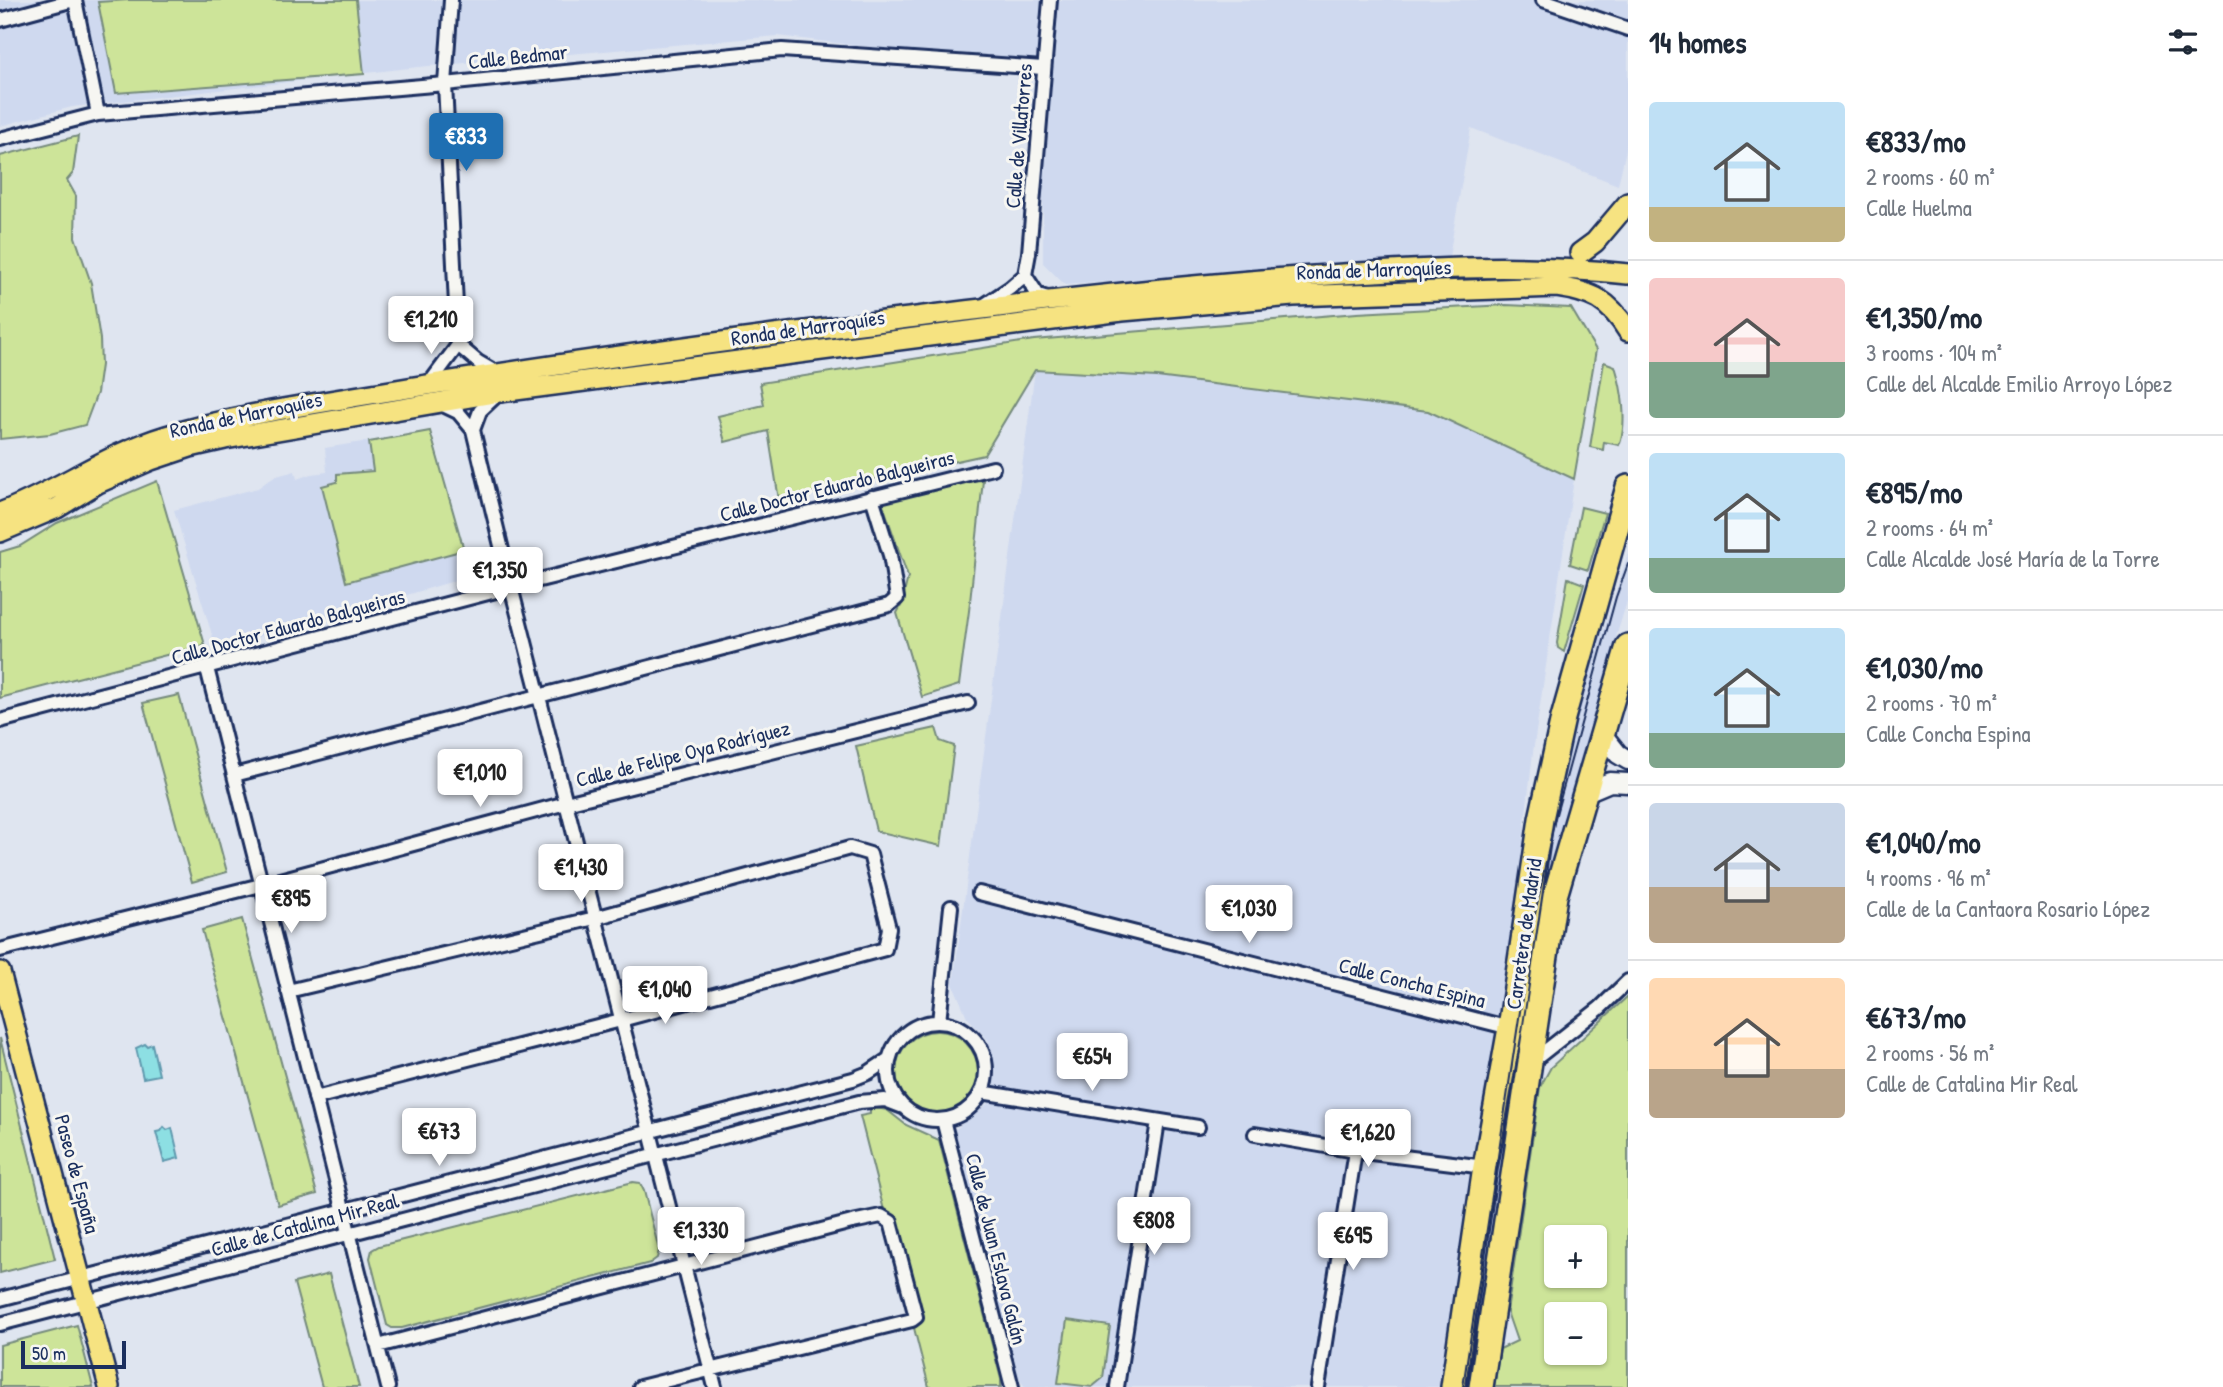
<!DOCTYPE html>
<meta charset="utf-8">
<style>
body{margin:0;font-family:"Patrick Hand",sans-serif;background:#f2f2f3;color:#1f2937;height:100vh;display:flex;flex-direction:column;font-size:26px;white-space:nowrap}
*{box-sizing:border-box;margin:0}
p{font-size:23px;color:#747a83}
.icon{flex:none;width:38px;height:38px;fill:none;stroke:currentColor;stroke-width:2;stroke-linecap:round;stroke-linejoin:round}
.map{position:relative;flex:1;overflow:hidden}
.side{display:flex;flex-direction:column;background:#fff;width:595px}
.side>*{flex:none}
.fabs{position:absolute;left:1544px;top:1225px;display:grid;gap:14px}
.fabs a{display:grid;place-items:center;width:63px;height:63px;border-radius:7px;background:#fff;box-shadow:0 2px 5px #0004;font-size:35px}
.scale{position:absolute;left:21px;bottom:18px;width:105px;box-sizing:border-box;padding-left:7px;border:4px solid #1b2f5e;border-top:0;font-size:19px;line-height:24px;white-space:nowrap;color:#1b2f5e;-webkit-text-stroke:5px #f6f6f2;paint-order:stroke}
.price{position:absolute;translate:-50% -60px;padding:0 16px;border-radius:7px;background:#fff;color:#222;font-size:23px;line-height:46px;filter:drop-shadow(0 2px 4px #0008)}
.price::after{content:'';position:absolute;left:50%;top:42px;width:21px;height:16px;margin-left:-10px;background:inherit;clip-path:polygon(0 0,100% 0,50% 100%)}
.price.active{background:#1f6fb2;color:#fff}
ul{padding:0;list-style:none}
li{display:flex;align-items:center;gap:21px;height:175px;padding:0 21px}
li+li{border-top:2px solid #e0e1e3}
li span{display:grid;place-items:center;flex:none;width:196px;height:140px;border-radius:7px;color:#555}
li>.icon{margin-inline-start:auto}
span .icon{width:84px;height:84px;fill:#fffc;stroke-width:1}
li b{font-size:30px}
h2{display:flex;justify-content:space-between;align-items:center;height:84px;padding:0 21px;font-size:30px}
main{display:flex;flex:1;min-height:0}
.map>svg:first-child{display:block}
</style>
<main>
<div class="map">
<svg width="1628" height="1387" viewBox="0 0 1628 1387">
<rect width="100%" height="100%" fill="#dfe5f0"/>
<filter id="ink" filterUnits="userSpaceOnUse"><feTurbulence type="fractalNoise" baseFrequency=".0143" numOctaves="2"/><feDisplacementMap in="SourceGraphic" scale="14" xChannelSelector="R" yChannelSelector="G"/><feConvolveMatrix kernelMatrix="1 2 1 2 8 2 1 2 1" color-interpolation-filters="sRGB"/></filter>
<g filter="url(#ink)">
<path fill="#cfd9ef" d="M 0,0 L 1628,0 L 1628,141 L 1618,185 L 1471,128 L 1449,257 L 1065,285 L 1043,263 L 1043,68 L 778,36 L 418,67 L 72,107 L 0,126 Z
M 1056,369 L 1157,377 L 1428,411 L 1574,479 L 1533,752 L 1496,1081 L 1444,1387 L 1025,1387 L 1013,1370 L 952,1132 L 991,1101 L 995,1074 L 988,1040 L 967,1017 L 953,984 L 1035,370 Z
M 430,431 L 471,576 L 339,615 L 216,648 L 174,510 L 258,488 L 273,477 L 295,471 L 297,479 L 311,474 L 327,472 L 325,448 Z
M 1628,553 L 1628,598 L 1616,637 L 1622,639 L 1598,728 L 1589,726 L 1582,760 L 1566,807 L 1572,812 L 1472,1387 L 1458,1387 L 1545,830 L 1575,726 L 1581,683 L 1596,632 L 1603,632 Z"/>
<path fill="#cde499" stroke="#748a7c" stroke-width="2" fill-rule="evenodd" d="M 128,0 L 356,0 L 364,74 L 116,93 L 98,2 Z
M 78,136 L 73,173 L 67,180 L 76,196 L 75,237 L 91,283 L 100,339 L 101,365 L 97,393 L 85,425 L 50,434 L 0,439 L 0,156 Z
M 1506,305 L 1571,308 L 1596,350 L 1574,479 L 1428,411 L 1157,377 L 1035,370 L 984,455 L 779,500 L 768,431 L 725,442 L 718,416 L 764,405 L 760,383 L 1034,340 L 1357,313 Z
M 1604,362 L 1615,366 C 1622,388 1628,424 1619,445 L 1604,442 L 1603,450 L 1590,447 Z
M 430,431 L 464,550 L 346,582 L 322,486 L 337,482 L 337,474 L 373,471 L 369,442 Z
M 983,480 L 969,611 L 959,685 L 922,697 L 897,613 L 901,606 L 908,577 L 881,499 L 954,482 Z
M 157,481 L 205,645 L 0,698 L 0,552 L 20,546 L 57,523 Z
M 1581,507 L 1605,513 L 1588,570 L 1570,564 Z
M 1568,578 L 1584,584 L 1564,652 L 1558,648 L 1557,643 Z
M 179,695 L 227,872 L 192,882 L 143,703 Z
M 936,728 L 940,741 L 954,746 L 941,846 L 876,831 L 856,746 Z
M 242,919 L 317,1194 L 278,1205 L 202,930 Z
M 1628,996 L 1628,1387 L 1494,1387 L 1500,1349 L 1517,1341 L 1507,1312 L 1540,1087 L 1551,1067 ZM 1594,1237 L 1594,1276 L 1556,1276 L 1556,1237 ZM 1594,1314 L 1594,1353 L 1556,1353 L 1556,1314 Z
M896 1072a41 41 0 1 1 82 0a41 41 0 1 1-82 0Z
M 0,1038 L 55,1259 L 0,1273 Z
M 870,1107 L 887,1110 L 906,1125 L 939,1140 L 1001,1379 L 1001,1387 L 929,1387 L 860,1116 L 870,1114 Z
M 633,1182 L 640,1183 L 644,1191 L 659,1250 L 657,1258 L 650,1263 L 402,1328 L 392,1328 L 387,1325 L 370,1258 L 372,1250 L 379,1246 Z
M 329,1274 L 359,1387 L 322,1387 L 294,1283 Z
M 1067,1320 L 1110,1326 L 1103,1378 L 1092,1387 L 1058,1383 Z
M 77,1325 L 93,1387 L 0,1387 L 0,1345 Z"/>
<path fill="#8ddfe3" stroke="#5f99ae" stroke-width="2" d="M 145,1044 L 147,1046 L 152,1044 L 159,1075 L 143,1078 L 136,1048 Z
M 164,1127 L 167,1130 L 172,1128 L 179,1158 L 164,1162 L 156,1132 L 161,1131 Z"/>
<g fill="none" stroke-linecap="round" stroke-linejoin="round">
<g stroke="#1b2f5e" stroke-width="18">
<path id="street" d="M 75,0 L 98,114
M 451,0 L 445,84 L 458,345
M 1543,0 L 1628,29
M 0,20 L 74,0
M 0,139 L 98,114 L 445,84 L 782,50 L 1043,68
M 1025,275 L 1038,295 L 1051,299
M 983,306 L 1010,288 L 1025,275 L 1029,253 L 1050,0
M 458,345 L 478,362 L 497,373
M 429,384 L 458,345
M 439,403 L 458,412 L 473,430 L 511,587 L 715,1387
M 473,430 L 480,411 L 498,394
M 207,668 L 388,1387
M 0,721 L 511,587 L 993,468
M 234,775 L 889,605 L 897,598 L 890,555 L 872,497
M 979,893 L 1510,1028
M 0,950 L 261,885 L 566,803 L 968,703
M 288,991 L 595,918 L 850,848 L 870,854 L 889,928 L 885,949 L 621,1020 L 315,1098
M888 1071a49 49 0 1 1 98 0a49 49 0 1 1-98 0Z
M 939,1022 L 951,907
M 1529,1064 L 1600,1008 L 1628,981
M 981,1092 L 1198,1127
M 943,1120 L 1012,1387
M 1255,1134 L 1355,1151 L 1485,1167
M 0,1299 L 853,1079 L 868,1073 L 889,1059
M 0,1324 L 859,1102 L 885,1100 L 903,1107
M 378,1346 L 852,1222 L 881,1216 L 891,1222 L 915,1313 L 916,1317 L 912,1320 L 640,1387
M 1117,1387 L 1158,1121
M 1318,1387 L 1355,1151"/>
</g>
<g stroke="#1b2f5e" stroke-width="23">
<path id="secondary" d="M 1602,734 L 1618,754 L 1628,760
M 1584,793 L 1610,782 L 1628,783"/>
</g>
<g stroke="#1b2f5e" stroke-width="24">
<path id="primary" d="M 1580,253 L 1595,242 L 1628,203
M 0,513 C 58,491 106,454 166,436 C 235,415 307,405 378,393 C 515,370 652,351 790,333 C 969,310 1148,287 1328,275 C 1427,268 1529,263 1628,274
M 0,532 L 57,508 L 98,483 L 151,460 L 190,447 L 225,439 L 500,392 L 1122,311 L 1293,296 L 1557,287 C 1592,292 1609,300 1628,331
M 0,972 L 109,1387"/>
</g>
<g stroke="#1b2f5e" stroke-width="28">
<path id="highway" d="M 1453,1387 L 1485,1167 L 1510,1028 L 1541,819 L 1563,718 L 1628,487
M 1481,1387 L 1555,896 L 1628,646"/>
</g>
<use href="#street" stroke="#f6f6f2" stroke-width="12"/>
<use href="#secondary" stroke="#f6f6f2" stroke-width="18"/>
<use href="#primary" stroke="#f6e381" stroke-width="19"/>
<use href="#highway" stroke="#f6e381" stroke-width="23"/>
<path stroke="#1b2f5e" stroke-width="2" d="M 1463,1387 L 1534,919 L 1555,818 L 1616,597 L 1628,564"/>
</g>
</g>
<g text-anchor="middle" stroke-width="6" stroke-linejoin="round" paint-order="stroke">
<g font-size="21" fill="#1b2f5e" stroke="#f6f6f2">
<text transform="translate(518 57) rotate(-6)" y="7">Calle Bedmar</text>
<text transform="translate(1019 136) rotate(-85)" y="7">Calle de Villatorres</text>
<text transform="translate(1374 270) rotate(-2)" y="7">Ronda de Marroquíes</text>
<text transform="translate(808 328) rotate(-8)" y="7">Ronda de Marroquíes</text>
<text transform="translate(246 415) rotate(-12)" y="7">Ronda de Marroquíes</text>
<text transform="translate(837 486) rotate(-14)" y="7">Calle Doctor Eduardo Balgueiras</text>
<text transform="translate(288 627) rotate(-15)" y="7">Calle Doctor Eduardo Balgueiras</text>
<text transform="translate(683 754) rotate(-14)" y="7">Calle de Felipe Oya Rodríguez</text>
<text transform="translate(1524 934) rotate(-82)" y="7">Carretera de Madrid</text>
<text transform="translate(1412 983) rotate(14)" y="7">Calle Concha Espina</text>
<text transform="translate(77 1174) rotate(75)" y="7">Paseo de España</text>
<text transform="translate(305 1225) rotate(-15)" y="7">Calle de Catalina Mir Real</text>
<text transform="translate(996 1249) rotate(76)" y="7">Calle de Juan Eslava Galán</text>
</g>
</g>
</svg>
<div class="fabs">
<a>+</a>
<a>−</a>
</div>
<div class="scale">50 m</div>
<b class="price active" style="left:466px;top:173px">€833</b>
<b class="price" style="left:431px;top:356px">€1,210</b>
<b class="price" style="left:500px;top:607px">€1,350</b>
<b class="price" style="left:480px;top:809px">€1,010</b>
<b class="price" style="left:581px;top:904px">€1,430</b>
<b class="price" style="left:291px;top:935px">€895</b>
<b class="price" style="left:1249px;top:945px">€1,030</b>
<b class="price" style="left:665px;top:1026px">€1,040</b>
<b class="price" style="left:1092px;top:1093px">€654</b>
<b class="price" style="left:439px;top:1168px">€673</b>
<b class="price" style="left:1368px;top:1169px">€1,620</b>
<b class="price" style="left:1154px;top:1257px">€808</b>
<b class="price" style="left:701px;top:1267px">€1,330</b>
<b class="price" style="left:1353px;top:1272px">€695</b>
</div>
<section class="side">
<h2>14 homes<svg class="icon" aria-label="filters" viewBox="0 0 24 24"><path d="M4 7h16M4 17h16"/><circle cx="9" cy="7" r="2"/><circle cx="15" cy="17" r="2"/></svg></h2>
<ul>
<li><span style="background:linear-gradient(#bfe0f5 75%,#c2b280 0)"><svg class="icon" aria-label="home" viewBox="0 0 24 24"><path d="M3 11l9-7 9 7M6 9v11h12V9"/></svg></span><div><b>€833/mo</b><p>2 rooms · 60 m²</p><p>Calle Huelma</p></div></li>
<li><span style="background:linear-gradient(#f6c9c9 60%,#7fa58c 0)"><svg class="icon" aria-label="home" viewBox="0 0 24 24"><path d="M3 11l9-7 9 7M6 9v11h12V9"/></svg></span><div><b>€1,350/mo</b><p>3 rooms · 104 m²</p><p>Calle del Alcalde Emilio Arroyo López</p></div></li>
<li><span style="background:linear-gradient(#bfe0f5 75%,#7fa58c 0)"><svg class="icon" aria-label="home" viewBox="0 0 24 24"><path d="M3 11l9-7 9 7M6 9v11h12V9"/></svg></span><div><b>€895/mo</b><p>2 rooms · 64 m²</p><p>Calle Alcalde José María de la Torre</p></div></li>
<li><span style="background:linear-gradient(#bfe0f5 75%,#7fa58c 0)"><svg class="icon" aria-label="home" viewBox="0 0 24 24"><path d="M3 11l9-7 9 7M6 9v11h12V9"/></svg></span><div><b>€1,030/mo</b><p>2 rooms · 70 m²</p><p>Calle Concha Espina</p></div></li>
<li><span style="background:linear-gradient(#c9d6e8 60%,#b9a48a 0)"><svg class="icon" aria-label="home" viewBox="0 0 24 24"><path d="M3 11l9-7 9 7M6 9v11h12V9"/></svg></span><div><b>€1,040/mo</b><p>4 rooms · 96 m²</p><p>Calle de la Cantaora Rosario López</p></div></li>
<li><span style="background:linear-gradient(#ffd9b3 65%,#b9a48a 0)"><svg class="icon" aria-label="home" viewBox="0 0 24 24"><path d="M3 11l9-7 9 7M6 9v11h12V9"/></svg></span><div><b>€673/mo</b><p>2 rooms · 56 m²</p><p>Calle de Catalina Mir Real</p></div></li>
</ul>
</section>
</main>
